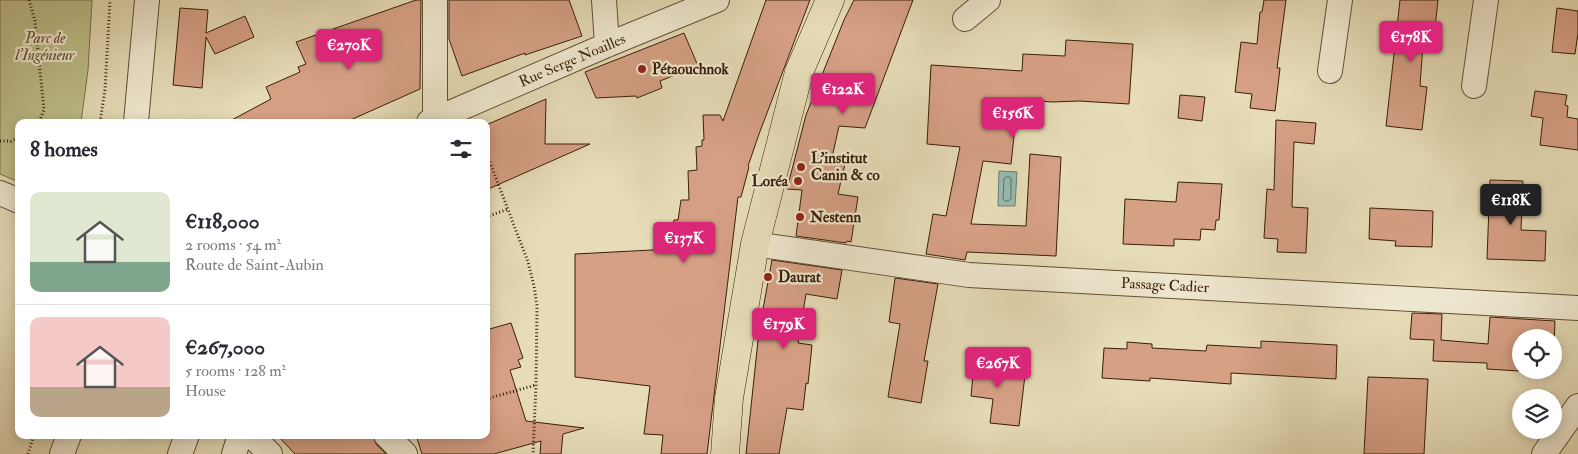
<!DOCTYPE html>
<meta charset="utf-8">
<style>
body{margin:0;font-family:"IM FELL Double Pica",serif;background:#f7f7f7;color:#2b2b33;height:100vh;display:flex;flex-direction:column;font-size:19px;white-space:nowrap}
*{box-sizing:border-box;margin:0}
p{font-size:16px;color:#7c7c81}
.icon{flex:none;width:28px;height:28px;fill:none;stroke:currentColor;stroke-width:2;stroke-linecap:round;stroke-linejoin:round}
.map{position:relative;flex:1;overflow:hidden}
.drawer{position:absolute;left:15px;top:119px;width:475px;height:320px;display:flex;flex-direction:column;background:#fff;border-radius:10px;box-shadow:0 2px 12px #0003}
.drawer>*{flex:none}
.fabs{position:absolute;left:1512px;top:329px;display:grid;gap:10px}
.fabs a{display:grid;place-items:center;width:50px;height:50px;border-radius:50%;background:#fff;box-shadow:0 2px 12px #0003;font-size:25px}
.price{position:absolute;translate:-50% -42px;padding:0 11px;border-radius:5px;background:#db2777;color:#fff;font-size:16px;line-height:32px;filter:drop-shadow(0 1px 2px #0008)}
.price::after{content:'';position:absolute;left:50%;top:30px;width:15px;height:11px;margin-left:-8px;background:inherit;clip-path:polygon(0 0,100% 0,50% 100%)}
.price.current{background:#222;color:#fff}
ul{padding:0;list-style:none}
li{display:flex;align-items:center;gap:15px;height:125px;padding:0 15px}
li+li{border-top:1px solid #e1e1e2}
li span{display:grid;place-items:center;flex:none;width:140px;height:100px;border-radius:10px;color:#555}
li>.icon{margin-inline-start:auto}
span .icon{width:60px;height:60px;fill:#fffc;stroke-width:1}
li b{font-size:21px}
h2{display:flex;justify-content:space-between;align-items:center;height:60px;padding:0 15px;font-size:21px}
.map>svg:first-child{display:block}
</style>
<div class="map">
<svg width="1578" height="454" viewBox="0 0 1578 454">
<rect width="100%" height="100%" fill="#e6dcb7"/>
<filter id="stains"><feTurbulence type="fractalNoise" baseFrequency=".004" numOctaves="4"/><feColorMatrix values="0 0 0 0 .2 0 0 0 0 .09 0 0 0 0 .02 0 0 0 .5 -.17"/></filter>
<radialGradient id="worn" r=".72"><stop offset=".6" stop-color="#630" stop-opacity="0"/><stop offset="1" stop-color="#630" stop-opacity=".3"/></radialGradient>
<path fill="#bdbe89" stroke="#7a6e48" d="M 0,0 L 92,0 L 88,70 L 81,122 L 19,122 L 19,182 L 0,174 Z"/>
<path fill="#96bbb2" stroke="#707d6e" d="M 999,171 L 1017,172 L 1015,206 L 998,206 Z"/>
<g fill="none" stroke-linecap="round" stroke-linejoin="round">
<path stroke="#676d5d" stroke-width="1" d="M 1006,177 L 1010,177 L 1011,179 L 1011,199 L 1008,201 L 1005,201 L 1003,199 L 1004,179 Z"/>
</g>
<path fill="#d6a085" stroke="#381f08" d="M 416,0 L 421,0 L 420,89 L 346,122 L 228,122 L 271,99 L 266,87 L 300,72 L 298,67 L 306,64 L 296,42 Z
M 449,0 L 569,0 L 582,36 L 525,55 L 525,53 L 462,76 L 449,39 Z
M 766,0 L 810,0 L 759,134 L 748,166 L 749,167 L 741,197 L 738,197 L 707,454 L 661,454 L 663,435 L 644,434 L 650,386 L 575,377 L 575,254 L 671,249 L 674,220 L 678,220 L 681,200 L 689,200 L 688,171 L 697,170 L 696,147 L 702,146 L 702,140 L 704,140 L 703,115 L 720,115 L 723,121 Z
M 854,0 L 913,0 L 865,128 L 839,126 L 831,162 L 845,164 L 838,194 L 858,197 L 851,242 L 847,241 L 846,243 L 796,236 L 802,190 L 787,189 L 806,115 L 844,20 Z
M 1264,0 L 1286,0 L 1277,68 L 1280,68 L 1275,111 L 1250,108 L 1252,94 L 1235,92 L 1241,42 L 1257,44 L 1260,12 L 1262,12 Z
M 1400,0 L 1438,0 L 1433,46 L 1423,45 L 1420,86 L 1427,87 L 1422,130 L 1386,126 Z
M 180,8 L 208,10 L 206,33 L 245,16 L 254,37 L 215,54 L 206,37 L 202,88 L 173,85 Z
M 1557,8 L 1578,11 L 1578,33 L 1575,54 L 1552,52 Z
M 684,33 L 698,66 L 660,81 L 662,88 L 637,98 L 636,96 L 596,98 L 585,72 Z
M 1066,40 L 1133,44 L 1129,104 L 1079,101 L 1052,102 L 1018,99 L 1011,164 L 983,161 L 971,224 L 1026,226 L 1030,154 L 1061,157 L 1056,256 L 967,252 L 965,260 L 926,254 L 933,214 L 946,216 L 960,147 L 927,144 L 931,65 L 1022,71 L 1023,54 L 1065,56 Z
M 1535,91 L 1567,95 L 1565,105 L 1568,106 L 1567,117 L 1578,119 L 1578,150 L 1540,145 L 1543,118 L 1531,116 Z
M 1180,95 L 1205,97 L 1202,121 L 1178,118 Z
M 546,99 L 545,144 L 590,144 L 486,190 L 486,125 Z
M 1276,120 L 1316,123 L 1314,144 L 1294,142 L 1292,207 L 1308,208 L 1306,253 L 1277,252 L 1278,239 L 1264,238 L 1267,189 L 1274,190 Z
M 1490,180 L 1523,181 L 1521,230 L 1546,231 L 1545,261 L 1487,259 Z
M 1178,182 L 1222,184 L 1219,220 L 1216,220 L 1215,230 L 1201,229 L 1200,240 L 1174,239 L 1174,246 L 1123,244 L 1125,199 L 1176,202 Z
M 1370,208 L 1433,211 L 1432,247 L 1395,246 L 1396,241 L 1369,239 Z
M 772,260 L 842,270 L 837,299 L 806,294 L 798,343 L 812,345 L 808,384 L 806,383 L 803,410 L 787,408 L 779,454 L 746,454 L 759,331 Z
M 895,278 L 938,284 L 924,361 L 928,361 L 921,403 L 888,397 L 900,324 L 889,322 Z
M 1412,313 L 1442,314 L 1441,340 L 1488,344 L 1490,317 L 1555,321 L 1554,345 L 1554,338 L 1521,338 L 1521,370 L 1552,370 L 1552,373 L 1487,369 L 1487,363 L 1433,361 L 1434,340 L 1410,339 Z
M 511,323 L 523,358 L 518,360 L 521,367 L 510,370 L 526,421 L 584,428 L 563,434 L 561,454 L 540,454 L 541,441 L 494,454 L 422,454 L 416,435 L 486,435 L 486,330 Z
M 1261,341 L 1337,345 L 1336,379 L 1231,373 L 1231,384 L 1150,378 L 1150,381 L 1102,378 L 1104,348 L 1127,349 L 1127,342 L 1152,344 L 1152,348 L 1206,351 L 1207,345 L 1261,348 Z
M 975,354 L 1003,357 L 1001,372 L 1025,375 L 1019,426 L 990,423 L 993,399 L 971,396 Z
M 1368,377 L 1428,379 L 1424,454 L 1364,454 Z
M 277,435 L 373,435 L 376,444 L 386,454 L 295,454 Z"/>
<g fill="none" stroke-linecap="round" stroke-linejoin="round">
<g stroke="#644e34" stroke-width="26">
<path id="minor" d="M 604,0 L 607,45
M 965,19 L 988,0
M 1330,71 L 1340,0
M 1474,86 L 1486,0
M 435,120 L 435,0
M 136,122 L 147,0
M 429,122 L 607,45 L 717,0
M 0,193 L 19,201
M 755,244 L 969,275 L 1578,308
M 251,435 L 270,454
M 386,435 L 405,454
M 62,454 L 69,435
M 180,454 L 187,435
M 234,454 L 240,435
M 1544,454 L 1578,406"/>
</g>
<g stroke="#381f08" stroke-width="29">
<path id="major" d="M 725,454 L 729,398 L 755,244 L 799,72 L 830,0"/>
</g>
<path stroke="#381f08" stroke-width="3" stroke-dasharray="1 2.5" stroke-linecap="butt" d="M 29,0 L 35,21 L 44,110 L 39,122
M 100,122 L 105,90 L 110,0
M 0,141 L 11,141 L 19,138
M 486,152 L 528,262 L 534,286 L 537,306 L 536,385 L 533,454
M 486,217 L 508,209
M 486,399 L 536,385
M 28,454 L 34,435"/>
<use href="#minor" stroke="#efe8d0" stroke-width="24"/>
<use href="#major" stroke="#e6dcb7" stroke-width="28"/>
</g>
<g fill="#8f2418" stroke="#efe8d0" stroke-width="2">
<circle cx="642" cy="69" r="5"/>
<circle cx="801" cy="167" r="5"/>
<circle cx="798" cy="181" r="5"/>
<circle cx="800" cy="217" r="5"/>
<circle cx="768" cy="277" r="5"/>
</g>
<g text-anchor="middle" stroke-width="4.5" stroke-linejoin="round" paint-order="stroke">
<g font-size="15" font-style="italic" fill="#594728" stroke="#efe8d0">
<text x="45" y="43">Parc de<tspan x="45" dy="17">l'Ingénieur</tspan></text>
</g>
<g font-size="15" fill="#381f08" stroke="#efe8d0">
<text transform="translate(572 60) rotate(-23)" y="5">Rue Serge Noailles</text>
<text transform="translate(1165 285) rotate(3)" y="5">Passage Cadier</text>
</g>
<g font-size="15" font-weight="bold" fill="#381f08" stroke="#efe8d0" text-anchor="start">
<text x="652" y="74">Pétaouchnok</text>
<text x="811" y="163">L'institut<tspan x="811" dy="17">Canin &amp; co</tspan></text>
<text x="788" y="186" text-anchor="end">Loréa</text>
<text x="810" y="222">Nestenn</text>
<text x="778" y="282">Daurat</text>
</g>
</g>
<rect width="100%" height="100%" filter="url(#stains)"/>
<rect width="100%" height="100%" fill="url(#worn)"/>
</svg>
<div class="fabs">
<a><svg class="icon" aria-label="locate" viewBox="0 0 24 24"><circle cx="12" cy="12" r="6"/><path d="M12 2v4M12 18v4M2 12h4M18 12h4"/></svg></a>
<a><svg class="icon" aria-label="layers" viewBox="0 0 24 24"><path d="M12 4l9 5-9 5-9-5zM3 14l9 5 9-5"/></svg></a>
</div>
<b class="price" style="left:1411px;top:63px">€178K</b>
<b class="price" style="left:349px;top:71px">€270K</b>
<b class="price" style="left:843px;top:115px">€122K</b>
<b class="price" style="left:1013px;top:139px">€156K</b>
<b class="price current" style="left:1511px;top:226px">€118K</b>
<b class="price" style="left:684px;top:264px">€137K</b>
<b class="price" style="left:784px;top:350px">€179K</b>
<b class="price" style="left:998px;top:389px">€267K</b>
<section class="drawer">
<h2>8 homes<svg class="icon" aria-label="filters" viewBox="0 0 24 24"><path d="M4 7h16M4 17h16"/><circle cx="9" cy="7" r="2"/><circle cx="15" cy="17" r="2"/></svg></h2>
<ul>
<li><span style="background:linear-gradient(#dfe7d0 70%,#7fa58c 0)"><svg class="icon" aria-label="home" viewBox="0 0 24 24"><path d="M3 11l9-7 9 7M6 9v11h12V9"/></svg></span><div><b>€118,000</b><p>2 rooms · 54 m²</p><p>Route de Saint-Aubin</p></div></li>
<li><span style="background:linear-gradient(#f6c9c9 70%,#b9a48a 0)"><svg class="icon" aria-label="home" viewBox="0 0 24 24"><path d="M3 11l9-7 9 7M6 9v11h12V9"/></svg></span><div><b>€267,000</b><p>5 rooms · 128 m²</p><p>House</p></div></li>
</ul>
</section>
</div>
